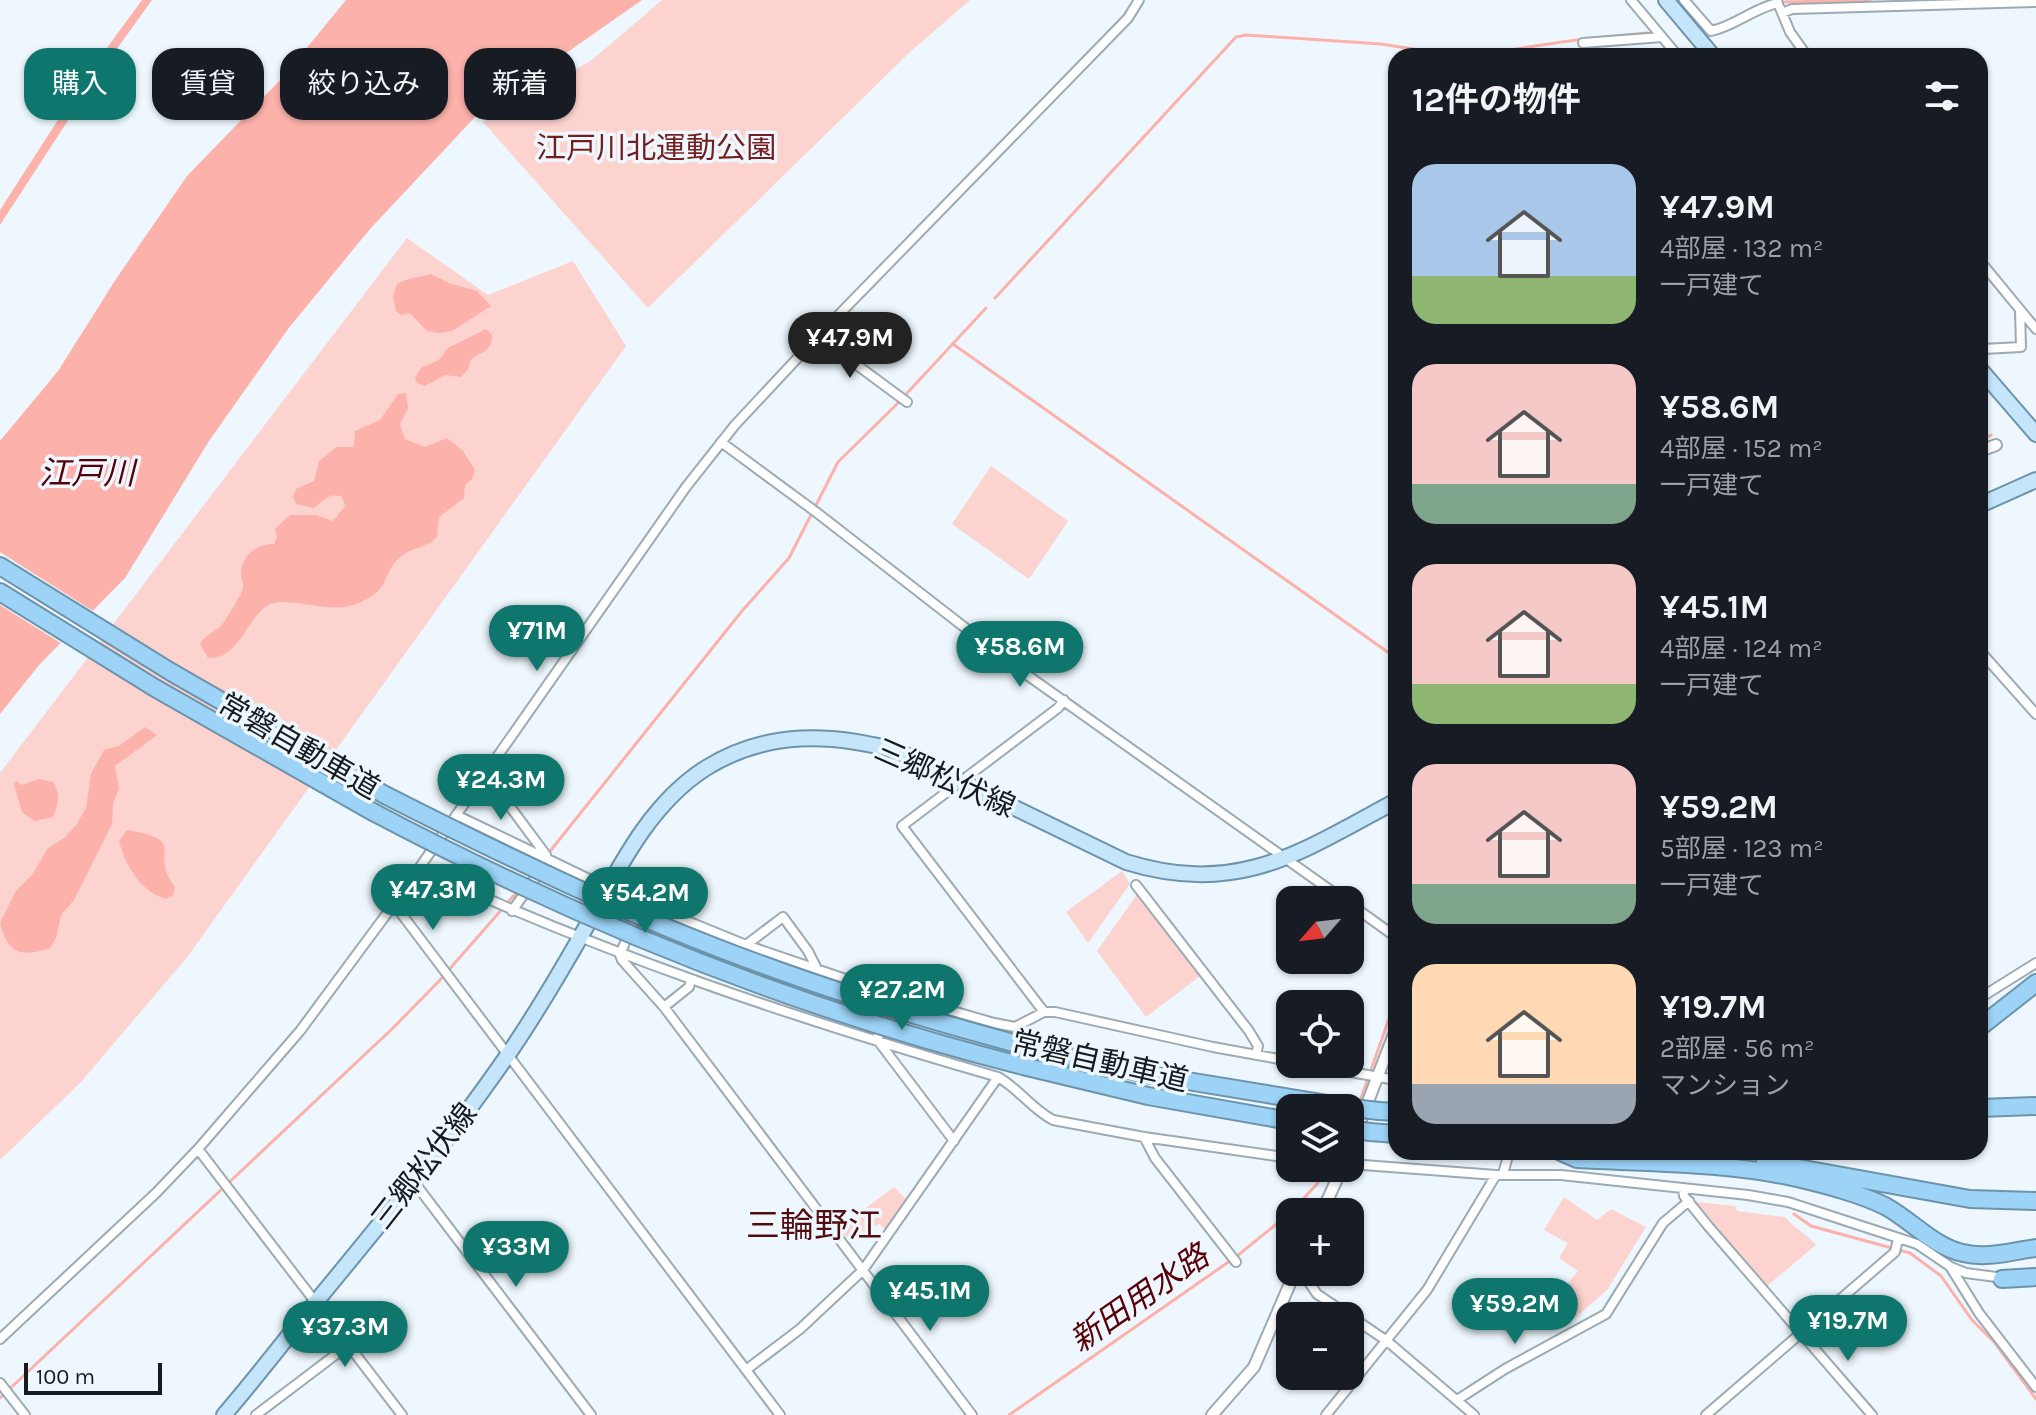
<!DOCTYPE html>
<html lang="ja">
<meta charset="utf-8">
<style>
body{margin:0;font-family:Karla,"Noto Sans JP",sans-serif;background:#20242c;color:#f1f3f6;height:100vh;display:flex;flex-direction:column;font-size:30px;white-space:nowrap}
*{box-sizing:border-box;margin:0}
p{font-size:26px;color:#9ea1a6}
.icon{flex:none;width:44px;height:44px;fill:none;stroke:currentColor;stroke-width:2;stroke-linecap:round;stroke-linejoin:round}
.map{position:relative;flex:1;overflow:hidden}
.side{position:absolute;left:1388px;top:48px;width:600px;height:1112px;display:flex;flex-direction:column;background:#171b24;border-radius:24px;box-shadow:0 2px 6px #0004}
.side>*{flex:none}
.guide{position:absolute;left:24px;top:48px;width:760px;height:72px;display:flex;gap:16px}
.needle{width:52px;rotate:242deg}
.fabs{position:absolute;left:1276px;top:886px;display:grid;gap:16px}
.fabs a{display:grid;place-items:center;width:88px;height:88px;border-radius:16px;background:#171b24;box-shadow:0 2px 6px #0004;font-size:40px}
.scale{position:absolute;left:24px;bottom:20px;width:138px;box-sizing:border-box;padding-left:8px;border:4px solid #151b1e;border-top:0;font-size:22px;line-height:28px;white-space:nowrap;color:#151b1e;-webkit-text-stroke:6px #edf7fd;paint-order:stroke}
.price{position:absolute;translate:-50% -68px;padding:0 18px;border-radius:28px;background:#0f766e;color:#fff;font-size:26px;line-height:52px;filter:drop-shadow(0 2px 4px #0008)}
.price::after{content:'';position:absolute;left:50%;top:48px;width:24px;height:18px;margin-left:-12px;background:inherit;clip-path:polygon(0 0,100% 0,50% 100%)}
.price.on{background:#222;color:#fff}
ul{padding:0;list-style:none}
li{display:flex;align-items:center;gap:24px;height:200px;padding:0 24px}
li span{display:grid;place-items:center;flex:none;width:224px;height:160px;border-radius:24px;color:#555}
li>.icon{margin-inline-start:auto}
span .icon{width:96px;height:96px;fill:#fffc;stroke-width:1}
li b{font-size:34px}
h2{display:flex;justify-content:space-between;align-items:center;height:96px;padding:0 24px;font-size:34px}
.tag{padding:0 28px;border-radius:24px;background:#171b24;box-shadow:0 2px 6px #0004;font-size:28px;line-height:72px}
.tag.on{background:#0f766e;color:#fff}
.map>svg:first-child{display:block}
</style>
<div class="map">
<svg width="2036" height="1415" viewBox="0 0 2036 1415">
<rect width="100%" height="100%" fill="#edf7fd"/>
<path fill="#fdd3cf" d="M 662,0 L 970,0 L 910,52 L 648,308 L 483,122 L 592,60 Z
M 407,238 L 488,295 L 573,261 L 626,346 L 188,956 L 81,1082 L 0,1160 L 0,773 Z
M 991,466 L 1068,521 L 1029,579 L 952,524 Z
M 1122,871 L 1130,884 L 1088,943 L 1066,912 Z
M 1138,893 L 1200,976 L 1146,1017 L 1097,951 Z
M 894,1187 L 908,1201 L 885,1229 L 879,1224 L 852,1244 L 839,1228 Z
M 1564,1197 L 1597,1220 L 1611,1209 L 1646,1227 L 1607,1290 L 1567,1325 L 1548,1307 L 1578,1271 L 1559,1258 L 1568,1243 L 1544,1230 Z
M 1696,1202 L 1735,1206 L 1737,1211 L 1785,1217 C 1795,1229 1807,1234 1816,1245 L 1767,1286 Z"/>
<path fill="#fcb1ab" d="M 142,0 L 152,0 L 93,82 L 0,225 L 0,210 L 85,78 Z
M 346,0 L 642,0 L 476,116 L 370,229 L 288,329 L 209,441 L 125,578 L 39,665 L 0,714 L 0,441 L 58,371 L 116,279 L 187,176 L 282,78 Z
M 431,274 L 449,283 L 477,291 L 491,306 L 452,331 L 440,333 L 427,331 L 410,313 L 401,315 L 396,311 L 393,297 L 397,284 C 407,278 420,277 431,274 Z
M 486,329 L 492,335 C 492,352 482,350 471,360 L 468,369 L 461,377 L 445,375 L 425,386 L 417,383 L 415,377 L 421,368 L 439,360 L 448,348 Z
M 406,393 L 408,408 L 400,424 L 405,439 L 425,447 L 447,438 L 463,451 L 475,470 L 472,479 L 465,485 L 464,498 L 439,517 L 437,537 C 426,549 412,547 400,557 C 391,565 389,572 384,583 C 379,595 356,606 343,607 C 324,610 284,597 270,604 C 247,615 241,659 208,658 L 200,644 C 206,633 217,632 224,622 C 228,616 241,595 243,589 C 244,581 242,583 241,576 C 240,557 256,543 274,544 L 277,537 L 275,529 L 290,515 L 316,515 L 333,521 L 345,506 L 342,497 C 328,492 324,501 314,508 L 296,504 L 293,497 L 296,489 L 314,481 L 319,461 L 337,447 L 354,447 L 355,431 L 380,420 L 398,394 Z
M 145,727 L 157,735 L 115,766 L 119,788 L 113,804 L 112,824 L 74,900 L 61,915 L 56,938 L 50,948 C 20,958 8,953 0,923 L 16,891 L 33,874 L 47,849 L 64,838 L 77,824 L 86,808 L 91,774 L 104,750 L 119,746 Z
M 39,779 L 53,782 C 61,794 58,804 53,817 L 34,821 L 22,812 L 14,784 L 17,781 L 21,785 Z
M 127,830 C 191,841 147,851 175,887 L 173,895 L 166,899 C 141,892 125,865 119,841 Z"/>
<path fill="#edf7fd" d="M 0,552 L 96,613 L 64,645 L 0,605 Z"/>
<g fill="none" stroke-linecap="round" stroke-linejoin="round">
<path stroke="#fcb1ab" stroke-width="3" d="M 1785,2 L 1870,0
M 1594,38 L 1647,33
M 1427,51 C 1483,60 1532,44 1586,39
M 995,298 L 1236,37 L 1246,35 L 1381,44 L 1419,50
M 953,344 L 1396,658
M 1980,441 L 1991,435
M 547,855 L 742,611 L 789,558 L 838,462 L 897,404 L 986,308
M 1360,1101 L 1396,999
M 1291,1212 L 1317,1184 L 1327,1168
M 1794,1214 L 1811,1226 L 1910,1253 L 1941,1276 L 1972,1320 L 1995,1343 L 2036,1399
M 0,1398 L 393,1028 L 440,980 L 517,892
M 1009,1415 L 1237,1256 L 1290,1213"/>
<g stroke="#9caab4" stroke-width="12">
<path id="minor" d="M 1631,0 L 1678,56
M 1684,0 L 1711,31 C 1735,26 1754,8 1778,3
M 1780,8 L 1790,32 L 1807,56
M 1782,13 L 1792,9 L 2036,2
M 1583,43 L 1662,37
M 1980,261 L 2036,329
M 820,334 L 823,340 L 907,402
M 1983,349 L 2021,347 L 2020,310
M 721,442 L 816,512 L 1013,665 L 1344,900
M 1980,651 L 2036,714
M 485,773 L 546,855
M 456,815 L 616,892 L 746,945 L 866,986 L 994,1023 L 1015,1027 L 1044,1012 L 1055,1012 L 1213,1047 L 1290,1061
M 419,868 C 606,955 800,1020 998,1077 C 1019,1089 1032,1109 1053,1120 L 1144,1137 L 1290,1158
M 1136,885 L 1249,1031 L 1258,1046 L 1256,1055
M 394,904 L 780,1415
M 1350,904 L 1396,937
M 512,911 L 541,870
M 636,915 L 620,955 L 622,960 L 664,1007 L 972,1415
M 746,945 L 783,917 L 808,951 L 817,969
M 1980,998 L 2036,963
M 886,1004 L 878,1036 L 879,1042 L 954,1141
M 664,1007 L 689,987 L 691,980
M 1044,1012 L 902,826 L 1058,708 L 1064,700
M 1305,1064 L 1396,1080
M 1144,1137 L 1155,1158 L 1236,1262
M 198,1149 L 402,1415
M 1350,1164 L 1496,1175 L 1561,1175 L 1748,1195 L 1788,1202 L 1917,1244 L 1951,1267 L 1966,1273 L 2004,1278
M 1504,1170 L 1507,1160
M 414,1182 L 591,1415
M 1683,1188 L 1684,1196 L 1709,1227 L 1872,1415
M 1951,1268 L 1979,1313 L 2036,1387
M 1302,1272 L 1317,1294 L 1350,1316
M 1350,1316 L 1387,1341 L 1474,1415
M 0,1339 L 156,1193 L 198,1149 L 300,1031 L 394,904 L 686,487 L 735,425 L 820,334 L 1128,18 L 1139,0
M 746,1370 L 800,1329 L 863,1270 L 998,1077
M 0,1383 L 25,1415
M 1457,1400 L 1505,1369 L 1606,1314 L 1663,1223 L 1689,1201
M 256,1415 L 347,1346
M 1326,1415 L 1427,1290 L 1496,1175
M 1706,1415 L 1895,1252 L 1898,1239"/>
</g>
<g stroke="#9caab4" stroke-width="14">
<path id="tertiary" d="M 1980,451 L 1996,445
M 1350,1148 L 1396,1029
M 1322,1212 L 1342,1168
M 1212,1415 L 1254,1367 L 1295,1272"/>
</g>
<g stroke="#6d93ab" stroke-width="18">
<path id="primary" d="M 1666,0 L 1713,56
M 1980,369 L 2036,434
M 1980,505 L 2036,480
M 224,1415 C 255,1379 285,1340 315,1303 C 381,1223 446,1144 505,1059 C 532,1020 557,978 581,936 C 615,876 646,806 706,768 C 767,730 832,733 898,751 L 1126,862 C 1238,897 1301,852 1396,801"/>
</g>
<g stroke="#6d93ab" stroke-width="20">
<path id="motorway" d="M 0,566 L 171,672 L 385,795
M 0,592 L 155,688 L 373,812
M 1980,1027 L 2036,983
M 1032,1048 L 1151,1075 L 1352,1108
M 1027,1067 L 1148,1096 L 1290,1121
M 1980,1108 L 2036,1106
M 1379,1111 L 1396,1112
M 1370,1132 L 1396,1134
M 1561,1152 L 1577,1159 C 1650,1163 1725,1162 1797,1178 C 1826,1185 1858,1193 1885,1206 C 1911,1220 1934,1247 1963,1253 C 1987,1259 2012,1251 2036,1248
M 1653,1152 L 1682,1154
M 1765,1162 L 1970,1199 L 2036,1201
M 2002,1279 L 2036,1277"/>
</g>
<use href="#minor" stroke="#fff" stroke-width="8"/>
<use href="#tertiary" stroke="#fff" stroke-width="10"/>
<use href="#primary" stroke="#c4e5fa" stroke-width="14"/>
<use href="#motorway" stroke="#9cd3f7" stroke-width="16"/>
<g stroke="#6d93ab" stroke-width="20" stroke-linecap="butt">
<path id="motorway-bridge" d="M 385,795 C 509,858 635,919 766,966 C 853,998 942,1024 1032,1048
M 373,812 C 581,922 799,1010 1027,1067
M 1352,1108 L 1379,1111
M 1350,1129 L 1370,1132"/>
</g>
<use href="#motorway-bridge" stroke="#9cd3f7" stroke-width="16"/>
</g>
<g text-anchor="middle" stroke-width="7" stroke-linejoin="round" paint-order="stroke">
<g font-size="30" fill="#741e1f" stroke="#edf7fd">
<text x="656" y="158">江戸川北運動公園</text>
</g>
<g font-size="30" fill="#151b1e" stroke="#edf7fd">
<text transform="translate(299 746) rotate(30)" y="10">常磐自動車道</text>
<text transform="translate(945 778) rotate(24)" y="10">三郷松伏線</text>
<text transform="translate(1100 1061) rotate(13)" y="10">常磐自動車道</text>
<text transform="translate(424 1166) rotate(-52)" y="10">三郷松伏線</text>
</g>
<g font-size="32" font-style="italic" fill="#570007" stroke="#edf7fd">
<text x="87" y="484">江戸川</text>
<text transform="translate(1139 1298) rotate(-35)" y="11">新田用水路</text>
</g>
<g font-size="34" fill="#520d0f" stroke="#edf7fd">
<text x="814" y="1237">三輪野江</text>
</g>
</g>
</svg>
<div class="fabs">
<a><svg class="needle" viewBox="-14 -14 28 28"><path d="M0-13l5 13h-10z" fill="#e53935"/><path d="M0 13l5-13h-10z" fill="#9ea1a6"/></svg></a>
<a><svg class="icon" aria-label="locate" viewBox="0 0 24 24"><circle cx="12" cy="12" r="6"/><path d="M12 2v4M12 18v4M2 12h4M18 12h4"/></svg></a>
<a><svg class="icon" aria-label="layers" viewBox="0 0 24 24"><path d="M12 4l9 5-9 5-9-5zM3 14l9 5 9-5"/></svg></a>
<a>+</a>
<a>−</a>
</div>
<div class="scale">100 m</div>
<b class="price on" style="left:850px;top:380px">¥47.9M</b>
<b class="price" style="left:537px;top:673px">¥71M</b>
<b class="price" style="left:1020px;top:689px">¥58.6M</b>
<b class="price" style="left:501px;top:822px">¥24.3M</b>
<b class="price" style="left:433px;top:932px">¥47.3M</b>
<b class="price" style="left:645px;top:935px">¥54.2M</b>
<b class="price" style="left:902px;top:1032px">¥27.2M</b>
<b class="price" style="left:516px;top:1289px">¥33M</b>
<b class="price" style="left:930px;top:1333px">¥45.1M</b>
<b class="price" style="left:1515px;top:1346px">¥59.2M</b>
<b class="price" style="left:1848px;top:1363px">¥19.7M</b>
<b class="price" style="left:345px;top:1369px">¥37.3M</b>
<div class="guide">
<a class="tag on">購入</a>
<a class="tag">賃貸</a>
<a class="tag">絞り込み</a>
<a class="tag">新着</a>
</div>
<section class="side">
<h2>12件の物件<svg class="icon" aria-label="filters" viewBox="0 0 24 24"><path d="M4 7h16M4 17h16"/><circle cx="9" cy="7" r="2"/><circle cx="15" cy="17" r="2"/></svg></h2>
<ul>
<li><span style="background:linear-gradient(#a9c7e8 70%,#8fb573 0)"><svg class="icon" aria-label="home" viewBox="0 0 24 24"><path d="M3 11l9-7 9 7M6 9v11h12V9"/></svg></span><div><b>¥47.9M</b><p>4部屋 · 132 m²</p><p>一戸建て</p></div></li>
<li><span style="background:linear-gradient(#f6c9c9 75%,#7fa58c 0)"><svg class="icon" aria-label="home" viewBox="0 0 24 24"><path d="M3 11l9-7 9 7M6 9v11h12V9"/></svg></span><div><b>¥58.6M</b><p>4部屋 · 152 m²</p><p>一戸建て</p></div></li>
<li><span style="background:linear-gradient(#f6c9c9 75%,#8fb573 0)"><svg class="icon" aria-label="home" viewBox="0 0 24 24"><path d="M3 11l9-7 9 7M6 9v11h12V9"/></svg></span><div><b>¥45.1M</b><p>4部屋 · 124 m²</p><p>一戸建て</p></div></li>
<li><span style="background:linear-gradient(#f6c9c9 75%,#7fa58c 0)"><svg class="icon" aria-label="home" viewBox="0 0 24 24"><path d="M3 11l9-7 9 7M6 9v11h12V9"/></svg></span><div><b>¥59.2M</b><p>5部屋 · 123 m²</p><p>一戸建て</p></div></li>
<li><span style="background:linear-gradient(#ffd9b3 75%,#9aa5b1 0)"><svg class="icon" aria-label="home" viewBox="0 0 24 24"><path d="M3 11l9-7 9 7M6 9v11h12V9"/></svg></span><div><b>¥19.7M</b><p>2部屋 · 56 m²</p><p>マンション</p></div></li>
</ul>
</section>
</div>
